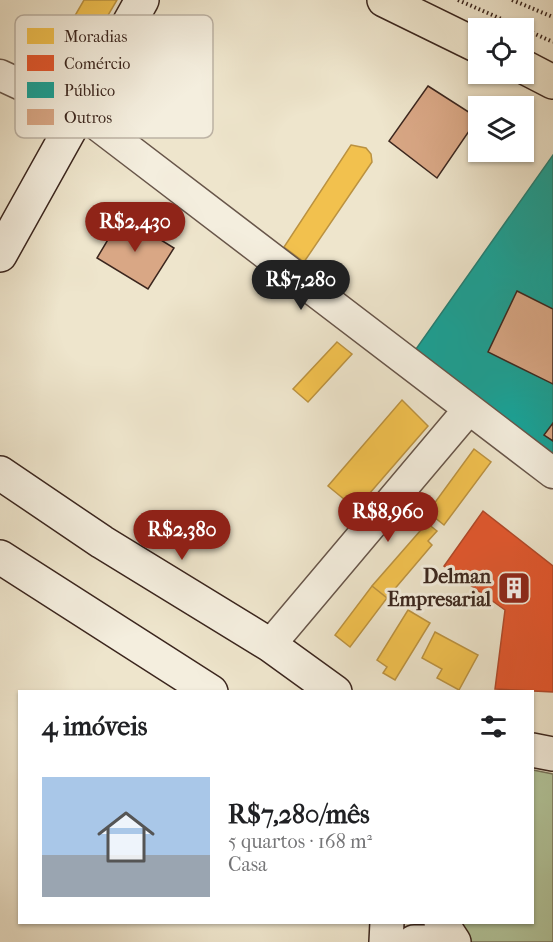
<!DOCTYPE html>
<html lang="pt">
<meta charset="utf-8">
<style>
body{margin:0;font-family:"IM FELL French Canon",serif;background:#f6f6f6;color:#202124;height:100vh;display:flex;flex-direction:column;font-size:22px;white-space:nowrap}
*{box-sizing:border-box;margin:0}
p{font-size:20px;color:#757577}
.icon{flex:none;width:33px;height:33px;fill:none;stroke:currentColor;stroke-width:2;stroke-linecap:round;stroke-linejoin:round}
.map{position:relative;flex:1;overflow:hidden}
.sheet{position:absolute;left:18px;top:690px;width:516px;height:234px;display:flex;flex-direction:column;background:#fff;border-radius:0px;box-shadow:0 2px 4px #0004}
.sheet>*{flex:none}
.buttons{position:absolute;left:468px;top:18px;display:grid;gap:12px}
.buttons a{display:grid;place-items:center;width:66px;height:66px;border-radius:0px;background:#fff;box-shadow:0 2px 4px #0004;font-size:30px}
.price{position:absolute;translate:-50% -51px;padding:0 14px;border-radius:21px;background:#8f2418;color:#fff;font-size:20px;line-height:39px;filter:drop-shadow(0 2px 3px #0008)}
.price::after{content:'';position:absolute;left:50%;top:36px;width:18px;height:14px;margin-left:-9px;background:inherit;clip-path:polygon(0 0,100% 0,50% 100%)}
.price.active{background:#222;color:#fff}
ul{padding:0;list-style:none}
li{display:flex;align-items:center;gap:18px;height:150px;padding:0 24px}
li+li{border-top:2px solid #e0e0e0}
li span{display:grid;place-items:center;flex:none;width:168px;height:120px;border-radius:0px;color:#555}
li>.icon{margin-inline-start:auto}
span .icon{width:72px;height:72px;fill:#fffc;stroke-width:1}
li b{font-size:26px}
h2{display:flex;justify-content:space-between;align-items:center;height:72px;padding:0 24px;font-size:26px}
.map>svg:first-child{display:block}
</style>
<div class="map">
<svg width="553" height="942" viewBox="0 0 553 942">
<rect width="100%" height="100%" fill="#eee5cc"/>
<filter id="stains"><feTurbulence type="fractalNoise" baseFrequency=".00333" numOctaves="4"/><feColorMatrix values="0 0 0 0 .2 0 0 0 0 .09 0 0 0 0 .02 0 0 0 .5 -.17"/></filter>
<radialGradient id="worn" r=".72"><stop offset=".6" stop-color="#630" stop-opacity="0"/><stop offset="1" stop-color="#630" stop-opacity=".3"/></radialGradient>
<path fill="#b3c69c" stroke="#77765d" stroke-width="1.5" d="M 533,770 L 553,774 L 553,942 L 465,942 L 453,923 L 532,922 Z"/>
<path fill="#f2c14e" stroke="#bb9240" stroke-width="1.5" d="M 84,0 L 117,0 L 64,90 L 40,76 Z
M 351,145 L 366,148 L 371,154 L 372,162 L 304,262 L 284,247 Z
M 337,342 L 352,354 L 308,402 L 293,389 Z
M 402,400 L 428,426 L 356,509 L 328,486 Z
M 474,449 L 491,462 L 444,525 L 428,512 Z
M 427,523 L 437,531 L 428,541 L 432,545 L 387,598 L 372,586 Z
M 372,586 L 387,598 L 350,647 L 335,635 Z
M 408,610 L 430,623 L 395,680 L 383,673 L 387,667 L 377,660 Z
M 435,632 L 478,655 L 459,690 L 437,678 L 442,669 L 422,658 Z"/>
<path fill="#e4572e" stroke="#b14829" stroke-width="1.5" d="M 483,511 L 553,566 L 553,692 L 495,689 L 505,610 L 444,566 Z"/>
<path fill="#17a398" stroke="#227e73" stroke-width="1.5" d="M 553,155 L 553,457 L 416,349 Z"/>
<path fill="#d9a785" stroke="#3b261e" stroke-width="1.5" d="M 428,86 L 478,118 L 437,178 L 389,141 Z
M 122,216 L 174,248 L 148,289 L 97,258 Z
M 517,291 L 553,309 L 553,384 L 488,352 Z
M 553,423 L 553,441 L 544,435 Z"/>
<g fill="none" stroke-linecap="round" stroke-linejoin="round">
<g stroke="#68564a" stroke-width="33">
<path id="street" d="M 0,75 L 80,112 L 553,473
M 270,645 L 469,409"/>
</g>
<g stroke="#3b261e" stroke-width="36">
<path id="secondary" d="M 0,255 L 142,0
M 0,473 L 102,542 L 270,645 L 335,692
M 0,557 L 211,692
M 532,750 L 553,754
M 441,922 L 454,942
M 386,942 L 387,922
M 414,942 L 428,942"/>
</g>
<g stroke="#3b261e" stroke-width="36">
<path id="primary" d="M 384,0 L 478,46
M 524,67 L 553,82"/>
</g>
<path stroke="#3b261e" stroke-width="4" stroke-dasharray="1.5 3" stroke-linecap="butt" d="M 458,0 L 522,28
M 512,0 L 553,17
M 524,29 L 553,42"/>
<use href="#street" stroke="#f4eede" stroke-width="30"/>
<use href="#secondary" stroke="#f4eede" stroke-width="33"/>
<use href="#primary" stroke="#eee5cc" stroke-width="33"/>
</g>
<defs>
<g id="building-square" transform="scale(1.725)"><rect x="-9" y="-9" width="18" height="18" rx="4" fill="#8f2418" stroke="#f4eede"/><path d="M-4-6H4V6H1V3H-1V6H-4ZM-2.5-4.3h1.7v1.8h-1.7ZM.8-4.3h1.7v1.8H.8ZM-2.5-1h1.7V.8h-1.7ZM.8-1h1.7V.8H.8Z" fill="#fff"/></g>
</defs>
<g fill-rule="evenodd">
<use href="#building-square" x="514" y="588"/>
</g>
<g text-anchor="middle" stroke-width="6" stroke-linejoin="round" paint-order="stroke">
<g font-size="20" font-weight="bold" fill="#3b261e" stroke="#f4eede" text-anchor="end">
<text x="491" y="583">Delman<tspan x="491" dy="23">Empresarial</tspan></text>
</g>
</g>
<rect x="15" y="15" width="198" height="123" rx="9" fill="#f4eede" stroke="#bcb2a4" stroke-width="1.5"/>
<rect x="27" y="28" width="27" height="16" fill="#f2c14e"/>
<rect x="27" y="55" width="27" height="16" fill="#e4572e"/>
<rect x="27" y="82" width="27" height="16" fill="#17a398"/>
<rect x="27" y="109" width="27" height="16" fill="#d9a785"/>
<g font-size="16" fill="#3b261e">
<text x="64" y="42">Moradias</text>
<text x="64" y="69">Comércio</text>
<text x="64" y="96">Público</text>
<text x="64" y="123">Outros</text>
</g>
<rect width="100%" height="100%" filter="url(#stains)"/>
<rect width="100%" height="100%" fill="url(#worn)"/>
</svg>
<div class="buttons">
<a><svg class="icon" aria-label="locate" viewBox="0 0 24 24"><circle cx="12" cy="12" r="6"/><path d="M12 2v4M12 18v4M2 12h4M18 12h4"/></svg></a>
<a><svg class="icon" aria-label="layers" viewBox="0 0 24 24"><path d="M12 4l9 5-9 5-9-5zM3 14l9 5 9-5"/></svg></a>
</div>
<b class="price" style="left:135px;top:253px">R$2,430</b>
<b class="price active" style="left:301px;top:311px">R$7,280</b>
<b class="price" style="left:388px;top:543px">R$8,960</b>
<b class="price" style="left:182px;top:561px">R$2,380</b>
<section class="sheet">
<h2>4 imóveis<svg class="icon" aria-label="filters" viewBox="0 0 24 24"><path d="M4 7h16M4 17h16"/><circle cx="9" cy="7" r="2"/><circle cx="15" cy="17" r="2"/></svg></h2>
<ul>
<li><span style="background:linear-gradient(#a9c7e8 65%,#9aa5b1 0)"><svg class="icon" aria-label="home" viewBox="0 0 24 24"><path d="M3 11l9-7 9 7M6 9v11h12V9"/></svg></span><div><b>R$7,280/mês</b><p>5 quartos · 168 m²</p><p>Casa</p></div></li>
</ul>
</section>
</div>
